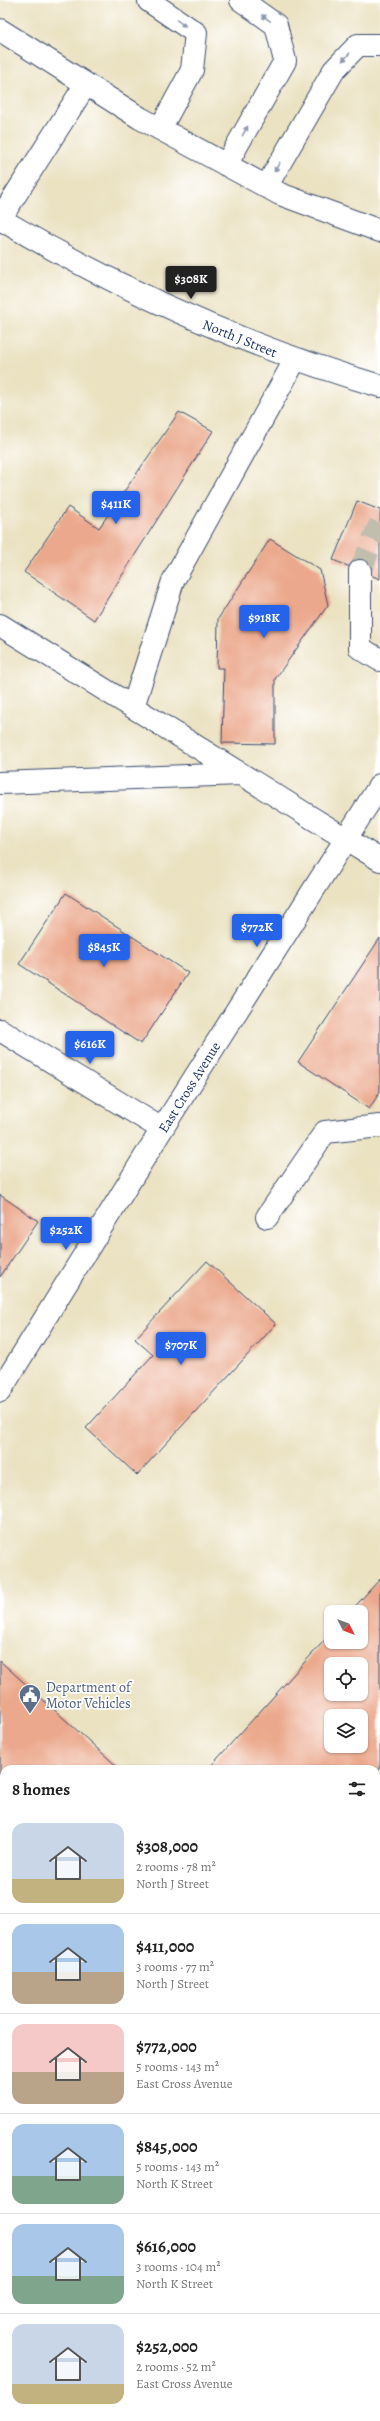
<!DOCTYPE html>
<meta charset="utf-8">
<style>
body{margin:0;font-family:Alegreya,serif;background:#f2f2f2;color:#222;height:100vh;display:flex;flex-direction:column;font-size:15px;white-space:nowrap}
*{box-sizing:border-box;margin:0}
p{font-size:13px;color:#767676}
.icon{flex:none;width:22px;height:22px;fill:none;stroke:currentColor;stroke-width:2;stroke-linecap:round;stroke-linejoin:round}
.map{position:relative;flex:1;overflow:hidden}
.sheet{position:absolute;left:0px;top:1765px;width:380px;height:656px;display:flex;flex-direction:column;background:#fff;border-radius:12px 12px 0 0;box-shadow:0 1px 3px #0004}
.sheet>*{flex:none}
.needle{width:26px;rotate:132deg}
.controls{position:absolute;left:324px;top:1605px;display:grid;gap:8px}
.controls a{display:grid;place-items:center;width:44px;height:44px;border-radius:8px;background:#fff;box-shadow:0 1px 3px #0004;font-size:20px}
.price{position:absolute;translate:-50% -34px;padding:0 9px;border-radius:4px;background:#2563eb;color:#fff;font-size:13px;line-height:26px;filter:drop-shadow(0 1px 2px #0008)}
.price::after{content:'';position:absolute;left:50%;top:24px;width:12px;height:9px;margin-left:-6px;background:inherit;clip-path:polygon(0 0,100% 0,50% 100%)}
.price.on{background:#222;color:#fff}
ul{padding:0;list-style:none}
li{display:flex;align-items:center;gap:12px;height:100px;padding:0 12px}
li+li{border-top:1px solid #e0e0e0}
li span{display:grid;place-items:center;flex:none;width:112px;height:80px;border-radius:12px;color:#555}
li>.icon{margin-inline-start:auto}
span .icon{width:48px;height:48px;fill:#fffc;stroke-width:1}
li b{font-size:17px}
h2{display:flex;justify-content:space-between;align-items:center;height:48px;padding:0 12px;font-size:17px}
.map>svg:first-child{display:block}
</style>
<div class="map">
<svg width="380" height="2421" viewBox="0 0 380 2421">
<rect width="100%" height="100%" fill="#fff"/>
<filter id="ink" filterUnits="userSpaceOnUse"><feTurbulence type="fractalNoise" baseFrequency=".025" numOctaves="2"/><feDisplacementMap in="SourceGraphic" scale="8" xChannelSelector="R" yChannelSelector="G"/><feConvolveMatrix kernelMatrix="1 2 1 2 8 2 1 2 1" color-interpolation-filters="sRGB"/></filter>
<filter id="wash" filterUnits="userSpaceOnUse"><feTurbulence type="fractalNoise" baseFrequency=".012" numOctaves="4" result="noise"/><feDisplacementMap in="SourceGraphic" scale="16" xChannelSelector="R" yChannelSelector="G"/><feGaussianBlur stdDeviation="0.9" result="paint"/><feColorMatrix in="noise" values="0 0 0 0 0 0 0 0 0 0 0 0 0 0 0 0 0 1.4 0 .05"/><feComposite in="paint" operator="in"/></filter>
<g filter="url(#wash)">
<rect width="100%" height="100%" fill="#ebe2c2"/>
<g id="blocks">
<path fill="#eba88c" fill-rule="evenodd" d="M 179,412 L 213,431 L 94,620 L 24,572 L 68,507 L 99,528 Z
M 357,501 L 380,510 L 380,579 L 333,560 Z
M 270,539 L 320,570 L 328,605 L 275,679 L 275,744 L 222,743 L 224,668 L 217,668 L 218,619 Z
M 66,893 L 188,973 L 141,1044 L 19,964 Z
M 380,938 L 380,1092 L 369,1109 L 298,1062 Z
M 0,1195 L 38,1221 L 0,1277 Z
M 207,1261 L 276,1324 L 137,1475 L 86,1428 L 153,1355 L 135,1339 Z
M 380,1579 L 380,1769 L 376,1774 L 376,1769 L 208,1769 L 331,1633 L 331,1642 L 361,1642 L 361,1612 L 350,1612 ZM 331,1664 L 361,1664 L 361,1694 L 331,1694 ZM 331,1716 L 361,1716 L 361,1746 L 331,1746 Z
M 0,1661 L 120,1769 L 4,1769 L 4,1840 L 0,1836 Z"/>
</g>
</g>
<g filter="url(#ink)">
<use href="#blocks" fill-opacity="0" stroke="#3a4a6d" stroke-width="1"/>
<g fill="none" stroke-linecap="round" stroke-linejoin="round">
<path stroke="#c1beae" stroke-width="22" stroke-dasharray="22 11" stroke-linecap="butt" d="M 360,571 L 380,523"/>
<g stroke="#3a4a6d" stroke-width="24">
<path id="minor" d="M 149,1 L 196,33 L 192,70 L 160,129
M 0,30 L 86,84
M 226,165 L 285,61 L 276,25 L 241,0
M 266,187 L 334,70 L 358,45 L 380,45
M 0,219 L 86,84 L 140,118 L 280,194 L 380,231
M 360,571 L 360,648 L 380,660
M 0,625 L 380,860
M 133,707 L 173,581 L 295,360
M 0,783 L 241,774
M 0,1030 L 162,1129
M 267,1217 L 325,1132 L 380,1126
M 0,1391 L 162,1129 L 380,785
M 376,1809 L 380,1805
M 0,1920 L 4,1923
M 376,2223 L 380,2218
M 0,2225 L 4,2221
M 233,2421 L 233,2417"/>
</g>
<g stroke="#3a4a6d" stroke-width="24">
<path id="major" d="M 0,219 C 120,290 247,347 380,386"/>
</g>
<use href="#minor" stroke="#fff" stroke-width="22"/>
<use href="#major" stroke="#fff" stroke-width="22"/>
</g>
<defs><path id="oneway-solid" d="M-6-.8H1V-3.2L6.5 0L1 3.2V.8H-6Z"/></defs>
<g fill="#8d97ae">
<use href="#oneway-solid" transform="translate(266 18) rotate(-144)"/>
<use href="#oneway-solid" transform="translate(181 23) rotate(34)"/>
<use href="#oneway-solid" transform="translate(346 57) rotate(134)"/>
<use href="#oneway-solid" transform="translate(245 131) rotate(-60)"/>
<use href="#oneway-solid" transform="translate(277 167) rotate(120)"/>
</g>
</g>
<defs>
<g id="civic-pin" transform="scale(1.15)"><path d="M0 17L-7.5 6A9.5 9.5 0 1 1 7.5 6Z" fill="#5c6f8a" stroke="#fff"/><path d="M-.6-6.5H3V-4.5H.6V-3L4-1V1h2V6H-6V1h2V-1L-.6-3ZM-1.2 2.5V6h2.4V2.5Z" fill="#fff"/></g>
</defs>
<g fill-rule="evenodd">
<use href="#civic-pin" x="30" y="1695"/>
</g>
<g text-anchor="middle" stroke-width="3.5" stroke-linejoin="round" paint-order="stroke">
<g font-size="14" fill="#1b2f5e" stroke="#fff">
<text transform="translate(240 338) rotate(22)" y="5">North J Street</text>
<text transform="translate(189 1087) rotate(-58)" y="5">East Cross Avenue</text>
</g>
<g font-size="14" fill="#4e5e75" stroke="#fff" text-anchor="start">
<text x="46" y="1692">Department of<tspan x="46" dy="16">Motor Vehicles</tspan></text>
</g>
</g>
</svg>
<div class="controls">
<a><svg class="needle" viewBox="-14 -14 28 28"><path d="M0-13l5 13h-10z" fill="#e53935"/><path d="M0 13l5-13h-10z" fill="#767676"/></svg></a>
<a><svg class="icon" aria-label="locate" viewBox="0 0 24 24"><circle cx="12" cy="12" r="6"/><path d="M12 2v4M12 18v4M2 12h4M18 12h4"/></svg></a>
<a><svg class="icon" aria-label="layers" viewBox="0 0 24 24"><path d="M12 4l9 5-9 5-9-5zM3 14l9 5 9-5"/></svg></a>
</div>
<b class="price on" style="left:191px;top:300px">$308K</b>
<b class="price" style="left:116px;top:525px">$411K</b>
<b class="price" style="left:264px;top:639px">$918K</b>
<b class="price" style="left:257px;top:948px">$772K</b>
<b class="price" style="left:104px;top:968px">$845K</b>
<b class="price" style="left:90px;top:1065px">$616K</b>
<b class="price" style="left:66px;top:1251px">$252K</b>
<b class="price" style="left:181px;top:1366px">$707K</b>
<section class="sheet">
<h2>8 homes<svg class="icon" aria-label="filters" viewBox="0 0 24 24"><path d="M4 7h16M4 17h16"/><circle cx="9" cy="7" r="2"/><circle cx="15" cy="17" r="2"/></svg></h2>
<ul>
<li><span style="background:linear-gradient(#c9d6e8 70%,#c2b280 0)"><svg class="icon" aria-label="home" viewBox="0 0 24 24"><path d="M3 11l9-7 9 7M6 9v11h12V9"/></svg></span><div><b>$308,000</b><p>2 rooms · 78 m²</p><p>North J Street</p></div></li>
<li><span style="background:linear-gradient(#a9c7e8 60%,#b9a48a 0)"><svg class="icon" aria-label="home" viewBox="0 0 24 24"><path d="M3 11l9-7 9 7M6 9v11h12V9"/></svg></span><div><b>$411,000</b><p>3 rooms · 77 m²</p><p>North J Street</p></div></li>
<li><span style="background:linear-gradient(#f6c9c9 60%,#b9a48a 0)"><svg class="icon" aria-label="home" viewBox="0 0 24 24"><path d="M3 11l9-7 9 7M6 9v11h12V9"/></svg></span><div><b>$772,000</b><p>5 rooms · 143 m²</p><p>East Cross Avenue</p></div></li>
<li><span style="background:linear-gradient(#a9c7e8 65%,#7fa58c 0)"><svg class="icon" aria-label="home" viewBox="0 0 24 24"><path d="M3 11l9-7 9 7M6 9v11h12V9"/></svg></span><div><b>$845,000</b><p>5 rooms · 143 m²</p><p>North K Street</p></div></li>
<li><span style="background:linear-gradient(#a9c7e8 65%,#7fa58c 0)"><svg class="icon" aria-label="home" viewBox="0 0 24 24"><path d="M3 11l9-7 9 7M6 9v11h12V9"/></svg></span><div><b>$616,000</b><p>3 rooms · 104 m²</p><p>North K Street</p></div></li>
<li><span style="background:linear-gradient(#c9d6e8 75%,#c2b280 0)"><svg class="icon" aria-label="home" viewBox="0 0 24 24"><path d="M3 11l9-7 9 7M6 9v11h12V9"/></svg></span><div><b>$252,000</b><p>2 rooms · 52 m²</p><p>East Cross Avenue</p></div></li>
</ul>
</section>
</div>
